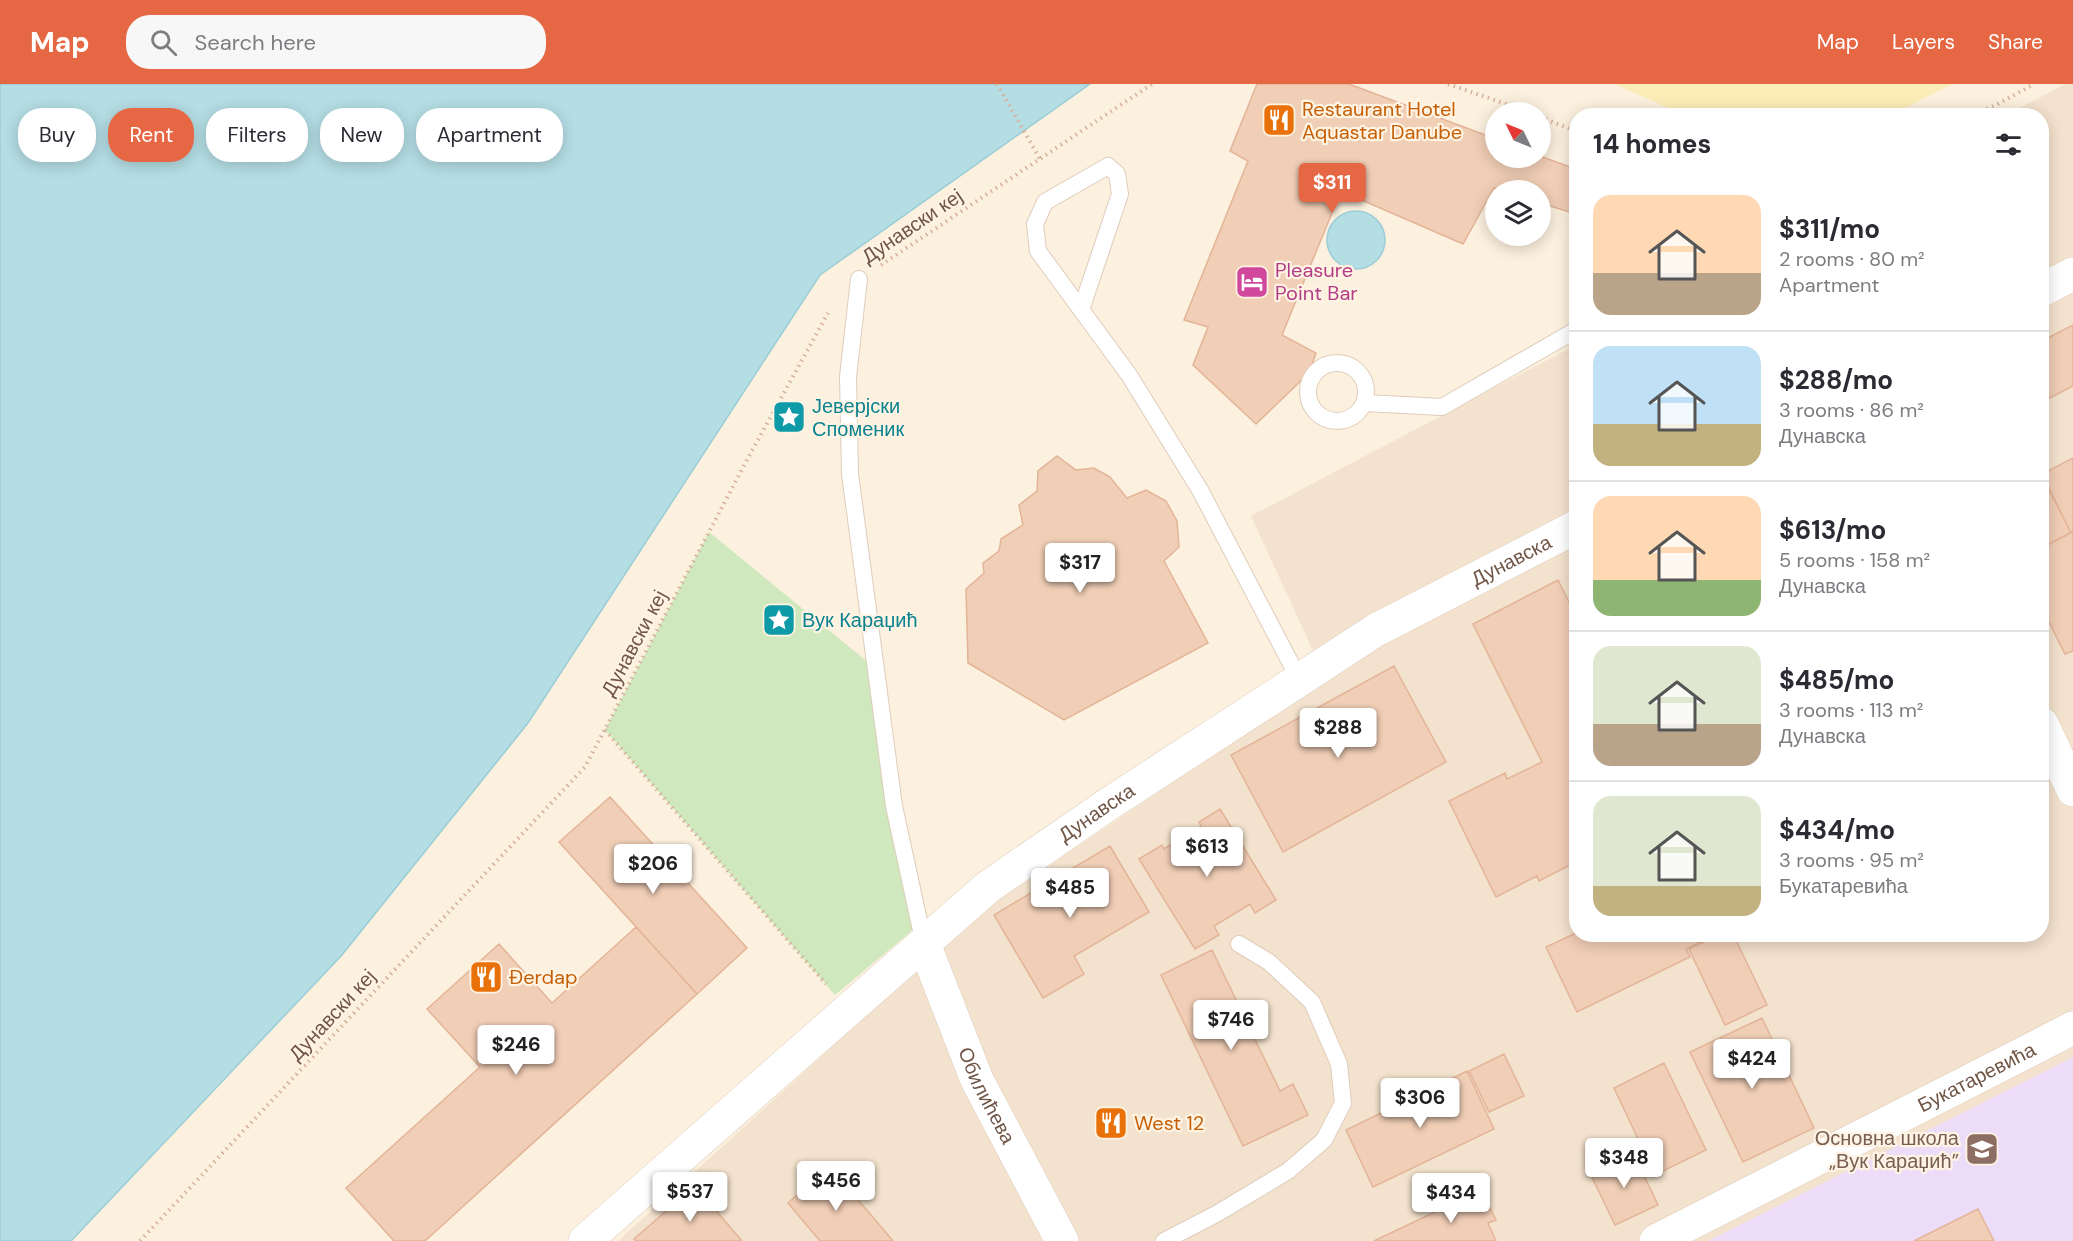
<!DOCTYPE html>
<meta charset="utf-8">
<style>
body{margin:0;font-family:"DM Sans",sans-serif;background:#f7f7f7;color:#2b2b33;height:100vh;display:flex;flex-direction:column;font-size:22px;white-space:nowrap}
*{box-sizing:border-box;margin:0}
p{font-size:20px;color:#7c7c81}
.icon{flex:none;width:33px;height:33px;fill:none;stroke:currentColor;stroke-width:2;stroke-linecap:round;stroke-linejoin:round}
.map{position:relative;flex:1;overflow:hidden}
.details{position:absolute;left:1569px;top:24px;width:480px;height:834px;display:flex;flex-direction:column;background:#fff;border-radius:24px;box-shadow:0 3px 15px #0003}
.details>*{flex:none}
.banner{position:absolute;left:18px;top:24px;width:570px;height:54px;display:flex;gap:12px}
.needle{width:39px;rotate:313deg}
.fabs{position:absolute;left:1485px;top:18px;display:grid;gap:12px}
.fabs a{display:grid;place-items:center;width:66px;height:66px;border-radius:50%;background:#fff;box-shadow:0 3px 15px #0003;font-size:30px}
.price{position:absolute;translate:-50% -51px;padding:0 14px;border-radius:6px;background:#fff;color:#222;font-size:20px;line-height:39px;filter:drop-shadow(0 2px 3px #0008)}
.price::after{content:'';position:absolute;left:50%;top:36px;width:18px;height:14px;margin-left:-9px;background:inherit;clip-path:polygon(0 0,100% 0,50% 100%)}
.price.on{background:#e66743;color:#fff}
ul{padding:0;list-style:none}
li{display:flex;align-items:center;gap:18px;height:150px;padding:0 24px}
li+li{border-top:2px solid #e1e1e2}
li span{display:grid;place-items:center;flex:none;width:168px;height:120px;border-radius:18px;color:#555}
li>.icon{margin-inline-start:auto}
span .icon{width:72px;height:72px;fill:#fffc;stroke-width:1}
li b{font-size:26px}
h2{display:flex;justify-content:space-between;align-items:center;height:72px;padding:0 24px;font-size:26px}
.pill{padding:0 21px;border-radius:24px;background:#fff;box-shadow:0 3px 15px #0003;font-size:21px;line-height:54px}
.pill.on{background:#e66743;color:#fff}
header{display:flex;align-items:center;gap:36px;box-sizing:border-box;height:84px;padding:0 30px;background:#e66743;color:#fff}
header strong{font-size:28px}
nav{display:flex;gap:33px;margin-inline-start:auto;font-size:21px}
.search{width:420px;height:54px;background:#f7f7f7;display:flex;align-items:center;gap:15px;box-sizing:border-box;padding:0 21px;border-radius:24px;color:#7c7c81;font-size:22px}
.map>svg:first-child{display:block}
</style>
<header>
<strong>Map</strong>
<div class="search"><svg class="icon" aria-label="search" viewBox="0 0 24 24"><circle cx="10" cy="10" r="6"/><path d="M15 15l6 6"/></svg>Search here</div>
<nav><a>Map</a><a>Layers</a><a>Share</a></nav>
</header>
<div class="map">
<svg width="2073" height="1157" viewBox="0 0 2073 1157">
<rect width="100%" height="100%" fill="#fcf0de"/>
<path fill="#f3e2cd" d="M 2065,0 L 2073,0 L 2073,1157 L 618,1157 L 982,827 L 1326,595 L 1251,432 L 1576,261 L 1576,850 L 2042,850 L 2042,32 L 2007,31 Z"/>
<path fill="#eddcf8" d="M 2073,973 L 2073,1157 L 1708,1157 Z"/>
<path fill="#cfe8be" d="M 709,448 L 875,584 L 919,838 L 909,849 L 835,911 L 605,646 Z"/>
<path fill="#fcedb8" d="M 1615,0 L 1952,0 L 1892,31 L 1686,32 Z"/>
<path fill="#b4dde4" stroke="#9acdd6" stroke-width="1.5" d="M 0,0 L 1090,0 L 820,191 L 528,639 L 342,871 L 71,1157 L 0,1157 Z
M1327 156a29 29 0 1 1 58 0a29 29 0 1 1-58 0Z"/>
<path fill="#f1ceb6" stroke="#e3b497" stroke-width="1.5" d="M 1257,0 L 1349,0 L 1496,55 L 1496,74 L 1540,74 L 1540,72 L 1576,85 L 1576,130 L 1540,119 L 1540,106 L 1502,106 L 1494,104 L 1463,160 L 1341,107 L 1282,251 L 1316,269 L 1309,289 L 1256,340 L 1193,281 L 1208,243 L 1184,236 L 1248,77 L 1230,67 Z
M 2073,241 L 2073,302 L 2042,318 L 2042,257 Z
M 1057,372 L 1076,386 L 1094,384 L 1110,393 L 1127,414 L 1146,406 L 1166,417 L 1177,437 L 1179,463 L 1164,477 L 1208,559 L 1064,636 L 968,579 L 966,505 L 984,489 L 983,479 L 999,467 L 1001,455 L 1023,441 L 1019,421 L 1037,407 L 1038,387 Z
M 2073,374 L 2073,447 L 2071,449 L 2042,390 Z
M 2042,392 L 2071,449 L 2042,464 Z
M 2073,447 L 2073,567 L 2065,570 L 2042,524 L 2042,464 Z
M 1558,496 L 1576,532 L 1576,778 L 1539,797 L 1537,792 L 1496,813 L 1449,717 L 1505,689 L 1507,695 L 1542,678 L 1473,540 Z
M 1394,582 L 1446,678 L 1283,768 L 1231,671 Z
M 610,713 L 747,864 L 697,910 L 559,758 Z
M 1220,725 L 1276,816 L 1255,829 L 1250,820 L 1214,842 L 1219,851 L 1195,865 L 1139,775 L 1162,761 L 1164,765 L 1175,758 L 1172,755 L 1188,745 L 1191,749 L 1201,742 L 1199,738 Z
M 1110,762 L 1149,828 L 1074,872 L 1084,890 L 1043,914 L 994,831 Z
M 636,843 L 697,910 L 425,1157 L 394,1157 L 346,1104 L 480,983 L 427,925 L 499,860 L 552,919 Z
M 1576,849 L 1576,850 L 1711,850 L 1712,852 L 1686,865 L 1690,873 L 1577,928 L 1546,863 Z
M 1713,850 L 1733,850 L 1767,921 L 1725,941 L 1689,865 L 1714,853 Z
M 1212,866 L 1280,1007 L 1293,1000 L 1308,1031 L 1243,1062 L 1161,891 Z
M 1762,934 L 1814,1044 L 1743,1078 L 1690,968 Z
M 1504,970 L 1524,1012 L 1489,1028 L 1469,987 Z
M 1664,979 L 1706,1066 L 1655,1091 L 1614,1004 Z
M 1467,987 L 1494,1045 L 1373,1103 L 1346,1046 Z
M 1633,1068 L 1658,1121 L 1615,1141 L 1590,1089 Z
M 829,1083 L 872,1132 L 893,1157 L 820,1157 L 788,1119 Z
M 695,1102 L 742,1157 L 636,1157 L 634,1155 Z
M 1481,1106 L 1496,1136 L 1488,1139 L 1496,1157 L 1374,1157 Z
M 1978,1125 L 1994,1157 L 1914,1157 Z"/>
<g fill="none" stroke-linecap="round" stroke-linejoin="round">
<g stroke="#dfccbb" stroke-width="18">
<path id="service" d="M 859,195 L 848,293 L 850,390 L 894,722 L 924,860
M 1081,226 L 1120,110 L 1117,90 L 1108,82 L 1045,118 L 1035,140 L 1038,167 L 1129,291 L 1200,406 L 1299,595
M1308 308a29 29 0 1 1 58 0a29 29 0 1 1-58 0Z
M 1365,319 L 1442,323 L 1576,246
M 1164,1157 L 1218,1129 L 1288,1087 L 1324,1056 L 1343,1019 L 1339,980 L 1312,918 L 1269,878 L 1239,860"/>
</g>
<g stroke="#dfccbb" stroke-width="34">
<g id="minor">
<path id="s1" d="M 924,860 L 977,996 L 1062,1157"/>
<path id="s2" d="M 585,1157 L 988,803 L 1107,721 L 1376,546 L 1576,443"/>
<path id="s3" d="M 1656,1157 L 2073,944"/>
</g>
</g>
<g stroke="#e4cdb9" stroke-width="34">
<path id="secondary" d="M 2042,206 L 2073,190
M 2042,640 L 2073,706"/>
</g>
<path stroke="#d5b19a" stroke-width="4" stroke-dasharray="1.5 4.5" stroke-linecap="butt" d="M 997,0 L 1040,75
M 1448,0 L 1529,28
M 1970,32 L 1996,21 L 2034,0
M 1540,33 L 1576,47
M 881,181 L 1152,0
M 605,646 L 826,900
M 140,1157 L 585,683 L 748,374 L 828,229"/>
<use href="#service" stroke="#fff" stroke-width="16"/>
<use href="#minor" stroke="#fff" stroke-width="33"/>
<use href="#secondary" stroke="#fff" stroke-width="33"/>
</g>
<defs>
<g id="restaurant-square" transform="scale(1.725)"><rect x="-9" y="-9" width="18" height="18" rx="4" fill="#e8710a" stroke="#fff4e4"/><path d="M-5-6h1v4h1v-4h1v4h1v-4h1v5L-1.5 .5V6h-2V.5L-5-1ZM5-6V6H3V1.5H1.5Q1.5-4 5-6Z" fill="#fff"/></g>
<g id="hotel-square" transform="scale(1.725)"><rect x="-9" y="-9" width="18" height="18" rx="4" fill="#d1479c" stroke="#fff4e4"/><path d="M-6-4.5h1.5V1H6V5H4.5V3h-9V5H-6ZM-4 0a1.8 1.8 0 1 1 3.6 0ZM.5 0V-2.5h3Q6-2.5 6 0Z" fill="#fff"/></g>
<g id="sight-square" transform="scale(1.725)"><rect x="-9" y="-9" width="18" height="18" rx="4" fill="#0f9aa8" stroke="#fff4e4"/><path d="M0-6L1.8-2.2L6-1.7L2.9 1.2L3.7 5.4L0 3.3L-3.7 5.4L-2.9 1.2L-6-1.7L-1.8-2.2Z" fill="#fff"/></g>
<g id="school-square" transform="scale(1.725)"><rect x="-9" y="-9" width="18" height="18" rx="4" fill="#8d6e63" stroke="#fff4e4"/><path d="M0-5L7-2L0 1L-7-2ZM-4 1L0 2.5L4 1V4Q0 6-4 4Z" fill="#fff"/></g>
</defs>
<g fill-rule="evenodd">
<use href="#restaurant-square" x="1279" y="36"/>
<use href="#hotel-square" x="1252" y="198"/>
<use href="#sight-square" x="789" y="333"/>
<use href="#sight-square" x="779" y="536"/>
<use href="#restaurant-square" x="486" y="893"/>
<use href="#restaurant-square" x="1111" y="1039"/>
<use href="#school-square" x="1982" y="1065"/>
</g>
<g text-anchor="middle" stroke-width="4.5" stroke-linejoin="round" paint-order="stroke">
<g font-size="20" fill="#c56008" stroke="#fff4e4" text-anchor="start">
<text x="1302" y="32">Restaurant Hotel<tspan x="1302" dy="23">Aquastar Danube</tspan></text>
<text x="509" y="900">Đerdap</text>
<text x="1134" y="1046">West 12</text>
</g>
<g font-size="20" fill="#715647" stroke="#fff4e4">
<text transform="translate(912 142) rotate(-34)" y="7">Дунавски кеј</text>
<text dy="7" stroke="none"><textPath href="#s2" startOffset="1154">Дунавска</textPath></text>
<text transform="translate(634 559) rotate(-62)" y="7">Дунавски кеј</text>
<text dy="7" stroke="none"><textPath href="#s2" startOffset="668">Дунавска</textPath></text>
<text transform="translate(332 931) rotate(-47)" y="7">Дунавски кеј</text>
<text dy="7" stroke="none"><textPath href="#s3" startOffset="360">Букатаревића</textPath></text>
<text dy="7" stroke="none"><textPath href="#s1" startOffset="164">Обилићева</textPath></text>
</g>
<g font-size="20" fill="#b23c85" stroke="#fff4e4" text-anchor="start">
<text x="1275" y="193">Pleasure<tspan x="1275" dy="23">Point Bar</tspan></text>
</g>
<g font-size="20" fill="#0d838f" stroke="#fff4e4" text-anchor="start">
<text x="812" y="329">Јеверјски<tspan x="812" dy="23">Споменик</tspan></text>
<text x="802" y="543">Вук Караџић</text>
</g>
<g font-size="20" fill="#785e54" stroke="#fff4e4" text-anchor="end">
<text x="1959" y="1061">Основна школа<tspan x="1959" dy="23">„Вук Караџић”</tspan></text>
</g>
</g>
</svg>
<div class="fabs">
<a><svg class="needle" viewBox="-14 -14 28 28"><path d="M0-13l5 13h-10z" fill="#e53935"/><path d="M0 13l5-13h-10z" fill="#7c7c81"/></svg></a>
<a><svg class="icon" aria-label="layers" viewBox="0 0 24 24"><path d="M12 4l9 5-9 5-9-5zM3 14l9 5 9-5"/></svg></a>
</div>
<b class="price on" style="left:1332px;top:130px">$311</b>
<b class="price" style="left:1080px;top:510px">$317</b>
<b class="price" style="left:1338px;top:675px">$288</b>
<b class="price" style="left:1207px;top:794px">$613</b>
<b class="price" style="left:653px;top:811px">$206</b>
<b class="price" style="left:1070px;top:835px">$485</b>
<b class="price" style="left:1231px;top:967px">$746</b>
<b class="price" style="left:516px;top:992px">$246</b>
<b class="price" style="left:1752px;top:1006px">$424</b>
<b class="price" style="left:1420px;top:1045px">$306</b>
<b class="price" style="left:1624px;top:1105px">$348</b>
<b class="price" style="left:836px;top:1128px">$456</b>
<b class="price" style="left:690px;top:1139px">$537</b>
<b class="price" style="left:1451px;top:1140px">$434</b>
<div class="banner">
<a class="pill">Buy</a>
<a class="pill on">Rent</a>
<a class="pill">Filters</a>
<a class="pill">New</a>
<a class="pill">Apartment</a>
</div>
<section class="details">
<h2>14 homes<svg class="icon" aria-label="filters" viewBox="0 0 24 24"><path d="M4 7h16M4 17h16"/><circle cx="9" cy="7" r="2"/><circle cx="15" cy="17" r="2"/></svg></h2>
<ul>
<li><span style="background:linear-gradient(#ffd9b3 65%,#b9a48a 0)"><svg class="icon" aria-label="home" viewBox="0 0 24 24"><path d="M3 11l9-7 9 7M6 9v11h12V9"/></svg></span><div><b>$311/mo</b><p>2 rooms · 80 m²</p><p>Apartment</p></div></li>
<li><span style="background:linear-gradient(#bfe0f5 65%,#c2b280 0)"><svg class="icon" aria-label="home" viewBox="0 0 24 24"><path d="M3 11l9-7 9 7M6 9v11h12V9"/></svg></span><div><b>$288/mo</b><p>3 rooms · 86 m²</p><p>Дунавска</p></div></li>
<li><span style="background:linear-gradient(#ffd9b3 70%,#8fb573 0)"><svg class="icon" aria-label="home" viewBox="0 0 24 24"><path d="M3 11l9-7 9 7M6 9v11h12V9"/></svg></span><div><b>$613/mo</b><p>5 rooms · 158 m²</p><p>Дунавска</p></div></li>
<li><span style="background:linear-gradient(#dfe7d0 65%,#b9a48a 0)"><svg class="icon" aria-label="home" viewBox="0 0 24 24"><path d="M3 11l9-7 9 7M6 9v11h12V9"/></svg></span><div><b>$485/mo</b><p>3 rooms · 113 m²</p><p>Дунавска</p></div></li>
<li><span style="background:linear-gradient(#dfe7d0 75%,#c2b280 0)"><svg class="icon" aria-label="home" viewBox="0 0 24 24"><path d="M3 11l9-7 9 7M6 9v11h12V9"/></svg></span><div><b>$434/mo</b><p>3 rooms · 95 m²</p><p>Букатаревића</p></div></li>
</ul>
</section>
</div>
